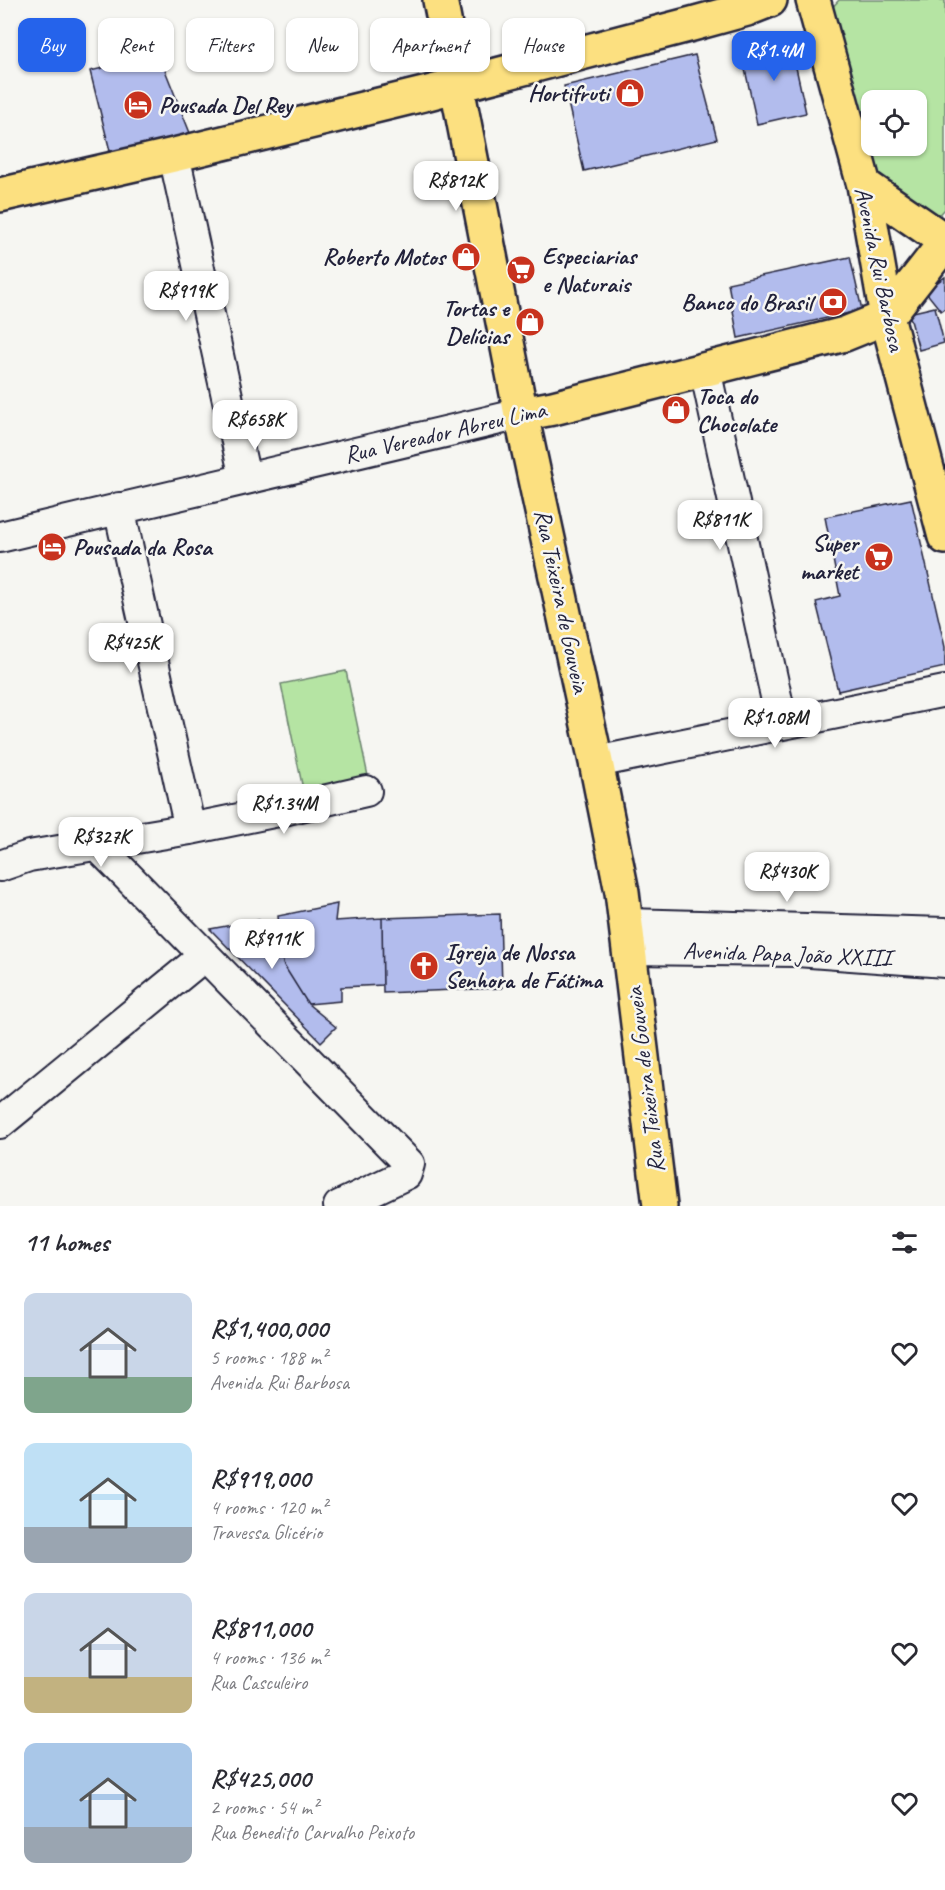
<!DOCTYPE html>
<meta charset="utf-8">
<style>
body{margin:0;font-family:Caveat,sans-serif;background:#f7f7f7;color:#2b2b33;height:100vh;display:flex;flex-direction:column;font-size:22px;white-space:nowrap}
*{box-sizing:border-box;margin:0}
p{font-size:20px;color:#7c7c81}
.icon{flex:none;width:33px;height:33px;fill:none;stroke:currentColor;stroke-width:2;stroke-linecap:round;stroke-linejoin:round}
.map{position:relative;height:1206px;overflow:hidden}
.details{display:flex;flex-direction:column;background:#fff;flex:1}
.details>*{flex:none}
.top-card{position:absolute;left:18px;top:18px;width:600px;height:54px;display:flex;gap:12px}
.fabs{position:absolute;left:861px;top:90px;display:grid;gap:12px}
.fabs a{display:grid;place-items:center;width:66px;height:66px;border-radius:12px;background:#fff;box-shadow:0 2px 4px #0004;font-size:30px}
.price{position:absolute;translate:-50% -51px;padding:0 14px;border-radius:12px;background:#fff;color:#222;font-size:20px;line-height:39px;filter:drop-shadow(0 2px 3px #0008)}
.price::after{content:'';position:absolute;left:50%;top:36px;width:18px;height:14px;margin-left:-9px;background:inherit;clip-path:polygon(0 0,100% 0,50% 100%)}
.price.on{background:#2563eb;color:#fff}
ul{padding:0;list-style:none}
li{display:flex;align-items:center;gap:18px;height:150px;padding:0 24px}
li span{display:grid;place-items:center;flex:none;width:168px;height:120px;border-radius:12px;color:#555}
li>.icon{margin-inline-start:auto}
span .icon{width:72px;height:72px;fill:#fffc;stroke-width:1}
li b{font-size:26px}
h2{display:flex;justify-content:space-between;align-items:center;height:72px;padding:0 24px;font-size:26px}
.chip{padding:0 21px;border-radius:12px;background:#fff;box-shadow:0 2px 4px #0004;font-size:21px;line-height:54px}
.chip.on{background:#2563eb;color:#fff}
.map>svg:first-child{display:block}
</style>
<div class="map">
<svg width="945" height="1206" viewBox="0 0 945 1206">
<rect width="100%" height="100%" fill="#f6f6f2"/>
<filter id="ink" filterUnits="userSpaceOnUse"><feTurbulence type="fractalNoise" baseFrequency=".0167" numOctaves="2"/><feDisplacementMap in="SourceGraphic" scale="12" xChannelSelector="R" yChannelSelector="G"/><feConvolveMatrix kernelMatrix="1 2 1 2 8 2 1 2 1" color-interpolation-filters="sRGB"/></filter>
<g filter="url(#ink)">
<path fill="#b5e4a3" stroke="#6c836f" stroke-width="1.5" fill-rule="evenodd" d="M 839,0 L 945,0 L 945,209 L 934,221 L 878,186 L 829,11 ZM 872,100 L 916,100 L 916,146 L 872,146 Z
M 346,671 L 369,781 L 304,794 L 281,684 Z"/>
<path fill="#b2bced" stroke="#22223b" stroke-width="1.5" d="M 790,40 L 806,113 L 757,124 L 741,51 Z
M 159,55 L 192,138 L 112,159 L 90,71 Z
M 695,55 L 717,139 L 584,171 L 564,86 Z
M 850,257 L 862,310 L 738,338 L 728,283 Z
M 945,277 L 945,308 L 941,311 L 925,291 Z
M 935,307 L 944,343 L 919,350 L 909,313 Z
M 911,499 L 945,647 L 945,667 L 838,691 L 816,602 L 840,596 L 825,517 Z
M 337,904 L 335,921 L 382,918 L 383,985 L 341,987 L 341,1001 L 308,1004 L 283,964 L 278,916 Z
M 500,914 L 502,988 L 383,993 L 382,918 Z
M 259,920 L 281,942 L 283,964 L 308,1004 L 336,1027 L 321,1042 L 210,929 Z"/>
<g fill="none" stroke-linecap="round" stroke-linejoin="round">
<g stroke="#22223b" stroke-width="34">
<path id="minor" d="M 174,155 L 245,478
M 705,369 L 782,724
M 119,508 L 190,829
M 0,537 L 521,414
M 596,762 L 945,691
M 96,844 L 409,1164 L 406,1174 L 339,1206
M 0,866 L 29,856 L 190,829 L 288,809 L 366,791
M 627,924 L 945,933
M 629,949 L 797,951 L 945,962
M 0,1123 L 204,956"/>
</g>
<g stroke="#22223b" stroke-width="38">
<path id="major" d="M 440,0 L 521,414
M 0,195 L 174,155 L 428,93 L 692,24 L 747,9 L 770,0"/>
</g>
<g stroke="#22223b" stroke-width="38">
<path id="highway" d="M 813,0 L 864,185 L 887,317 L 945,537
M 864,185 L 945,241
M 660,1206 L 622,892 L 596,762 L 521,414 L 553,408 L 845,334 L 887,317 L 945,243"/>
</g>
<use href="#minor" stroke="#f6f6f2" stroke-width="30"/>
<use href="#major" stroke="#fce080" stroke-width="33"/>
<use href="#highway" stroke="#fce080" stroke-width="33"/>
</g>
</g>
<defs>
<g id="shop-disc" transform="scale(1.5)"><circle r="9.5" fill="#c8321e" stroke="#f6f6f2"/><path d="M-5-2.5h2.3a2.7 3.5 0 0 1 5.4 0H5L5.5 6h-11ZM-1.5-2.5h3a1.5 2.3 0 0 0-3 0Z" fill="#fff"/></g>
<g id="hotel-disc" transform="scale(1.5)"><circle r="9.5" fill="#c8321e" stroke="#f6f6f2"/><path d="M-6-4.5h1.5V1H6V5H4.5V3h-9V5H-6ZM-4 0a1.8 1.8 0 1 1 3.6 0ZM.5 0V-2.5h3Q6-2.5 6 0Z" fill="#fff"/></g>
<g id="supermarket-disc" transform="scale(1.5)"><circle r="9.5" fill="#c8321e" stroke="#f6f6f2"/><path d="M-6-5.5h2.5l.6 2H6L4.5 2H-2.5L-4.4-4H-6ZM-1.5 3.2a1.3 1.3 0 1 0 .1 0ZM3 3.2a1.3 1.3 0 1 0 .1 0Z" fill="#fff"/></g>
<g id="bank-disc" transform="scale(1.5)"><circle r="9.5" fill="#c8321e" stroke="#f6f6f2"/><path d="M-6-4H6V4H-6ZM0-2.3a2.3 2.3 0 1 0 0 4.6a2.3 2.3 0 1 0 0-4.6Z" fill="#fff"/></g>
<g id="church-disc" transform="scale(1.5)"><circle r="9.5" fill="#c8321e" stroke="#f6f6f2"/><path d="M-1.2-6h2.4v3.5h3.3v2.4h-3.3V6h-2.4V-.1h-3.3v-2.4h3.3Z" fill="#fff"/></g>
</defs>
<g fill-rule="evenodd">
<use href="#shop-disc" x="630" y="93"/>
<use href="#hotel-disc" x="138" y="105"/>
<use href="#shop-disc" x="466" y="257"/>
<use href="#supermarket-disc" x="521" y="270"/>
<use href="#bank-disc" x="833" y="302"/>
<use href="#shop-disc" x="530" y="322"/>
<use href="#shop-disc" x="676" y="410"/>
<use href="#hotel-disc" x="52" y="547"/>
<use href="#supermarket-disc" x="879" y="557"/>
<use href="#church-disc" x="424" y="966"/>
</g>
<g text-anchor="middle" stroke-width="5" stroke-linejoin="round" paint-order="stroke">
<g font-size="24" font-weight="bold" fill="#22223b" stroke="#f6f6f2" text-anchor="end">
<text x="609" y="101">Hortifruti</text>
<text x="159" y="113" text-anchor="start">Pousada Del Rey</text>
<text x="542" y="264" text-anchor="start">Especiarias<tspan x="542" dy="28">e Naturais</tspan></text>
<text x="445" y="265">Roberto Motos</text>
<text x="812" y="310">Banco do Brasil</text>
<text x="509" y="316">Tortas e<tspan x="509" dy="28">Delícias</tspan></text>
<text x="697" y="404" text-anchor="start">Toca do<tspan x="697" dy="28">Chocolate</tspan></text>
<text x="858" y="551">Super<tspan x="858" dy="28">market</tspan></text>
<text x="73" y="555" text-anchor="start">Pousada da Rosa</text>
<text x="445" y="960" text-anchor="start">Igreja de Nossa<tspan x="445" dy="28">Senhora de Fátima</tspan></text>
</g>
<g font-size="24" fill="#22223b" stroke="#f6f6f2">
<text transform="translate(880 269) rotate(78)" y="8">Avenida Rui Barbosa</text>
<text transform="translate(445 432) rotate(-13)" y="8">Rua Vereador Abreu Lima</text>
<text transform="translate(562 601) rotate(78)" y="8">Rua Teixeira de Gouveia</text>
<text transform="translate(787 954) rotate(2)" y="8">Avenida Papa João XXIII</text>
<text transform="translate(645 1080) rotate(-97)" y="8">Rua Teixeira de Gouveia</text>
</g>
</g>
</svg>
<div class="fabs">
<a><svg class="icon" aria-label="locate" viewBox="0 0 24 24"><circle cx="12" cy="12" r="6"/><path d="M12 2v4M12 18v4M2 12h4M18 12h4"/></svg></a>
</div>
<b class="price on" style="left:774px;top:82px">R$1.4M</b>
<b class="price" style="left:456px;top:212px">R$812K</b>
<b class="price" style="left:186px;top:322px">R$919K</b>
<b class="price" style="left:255px;top:451px">R$658K</b>
<b class="price" style="left:720px;top:551px">R$811K</b>
<b class="price" style="left:131px;top:674px">R$425K</b>
<b class="price" style="left:775px;top:749px">R$1.08M</b>
<b class="price" style="left:284px;top:835px">R$1.34M</b>
<b class="price" style="left:101px;top:868px">R$327K</b>
<b class="price" style="left:787px;top:903px">R$430K</b>
<b class="price" style="left:272px;top:970px">R$911K</b>
<div class="top-card">
<a class="chip on">Buy</a>
<a class="chip">Rent</a>
<a class="chip">Filters</a>
<a class="chip">New</a>
<a class="chip">Apartment</a>
<a class="chip">House</a>
</div>
</div>
<section class="details">
<h2>11 homes<svg class="icon" aria-label="filters" viewBox="0 0 24 24"><path d="M4 7h16M4 17h16"/><circle cx="9" cy="7" r="2"/><circle cx="15" cy="17" r="2"/></svg></h2>
<ul>
<li><span style="background:linear-gradient(#c9d6e8 70%,#7fa58c 0)"><svg class="icon" aria-label="home" viewBox="0 0 24 24"><path d="M3 11l9-7 9 7M6 9v11h12V9"/></svg></span><div><b>R$1,400,000</b><p>5 rooms · 188 m²</p><p>Avenida Rui Barbosa</p></div><svg class="icon" aria-label="heart" viewBox="0 0 24 24"><path d="M12 20l-8-8c-3-5 5-10 8-4 3-6 11-1 8 4z"/></svg></li>
<li><span style="background:linear-gradient(#bfe0f5 70%,#9aa5b1 0)"><svg class="icon" aria-label="home" viewBox="0 0 24 24"><path d="M3 11l9-7 9 7M6 9v11h12V9"/></svg></span><div><b>R$919,000</b><p>4 rooms · 120 m²</p><p>Travessa Glicério</p></div><svg class="icon" aria-label="heart" viewBox="0 0 24 24"><path d="M12 20l-8-8c-3-5 5-10 8-4 3-6 11-1 8 4z"/></svg></li>
<li><span style="background:linear-gradient(#c9d6e8 70%,#c2b280 0)"><svg class="icon" aria-label="home" viewBox="0 0 24 24"><path d="M3 11l9-7 9 7M6 9v11h12V9"/></svg></span><div><b>R$811,000</b><p>4 rooms · 136 m²</p><p>Rua Casculeiro</p></div><svg class="icon" aria-label="heart" viewBox="0 0 24 24"><path d="M12 20l-8-8c-3-5 5-10 8-4 3-6 11-1 8 4z"/></svg></li>
<li><span style="background:linear-gradient(#a9c7e8 70%,#9aa5b1 0)"><svg class="icon" aria-label="home" viewBox="0 0 24 24"><path d="M3 11l9-7 9 7M6 9v11h12V9"/></svg></span><div><b>R$425,000</b><p>2 rooms · 54 m²</p><p>Rua Benedito Carvalho Peixoto</p></div><svg class="icon" aria-label="heart" viewBox="0 0 24 24"><path d="M12 20l-8-8c-3-5 5-10 8-4 3-6 11-1 8 4z"/></svg></li>
</ul>
</section>
